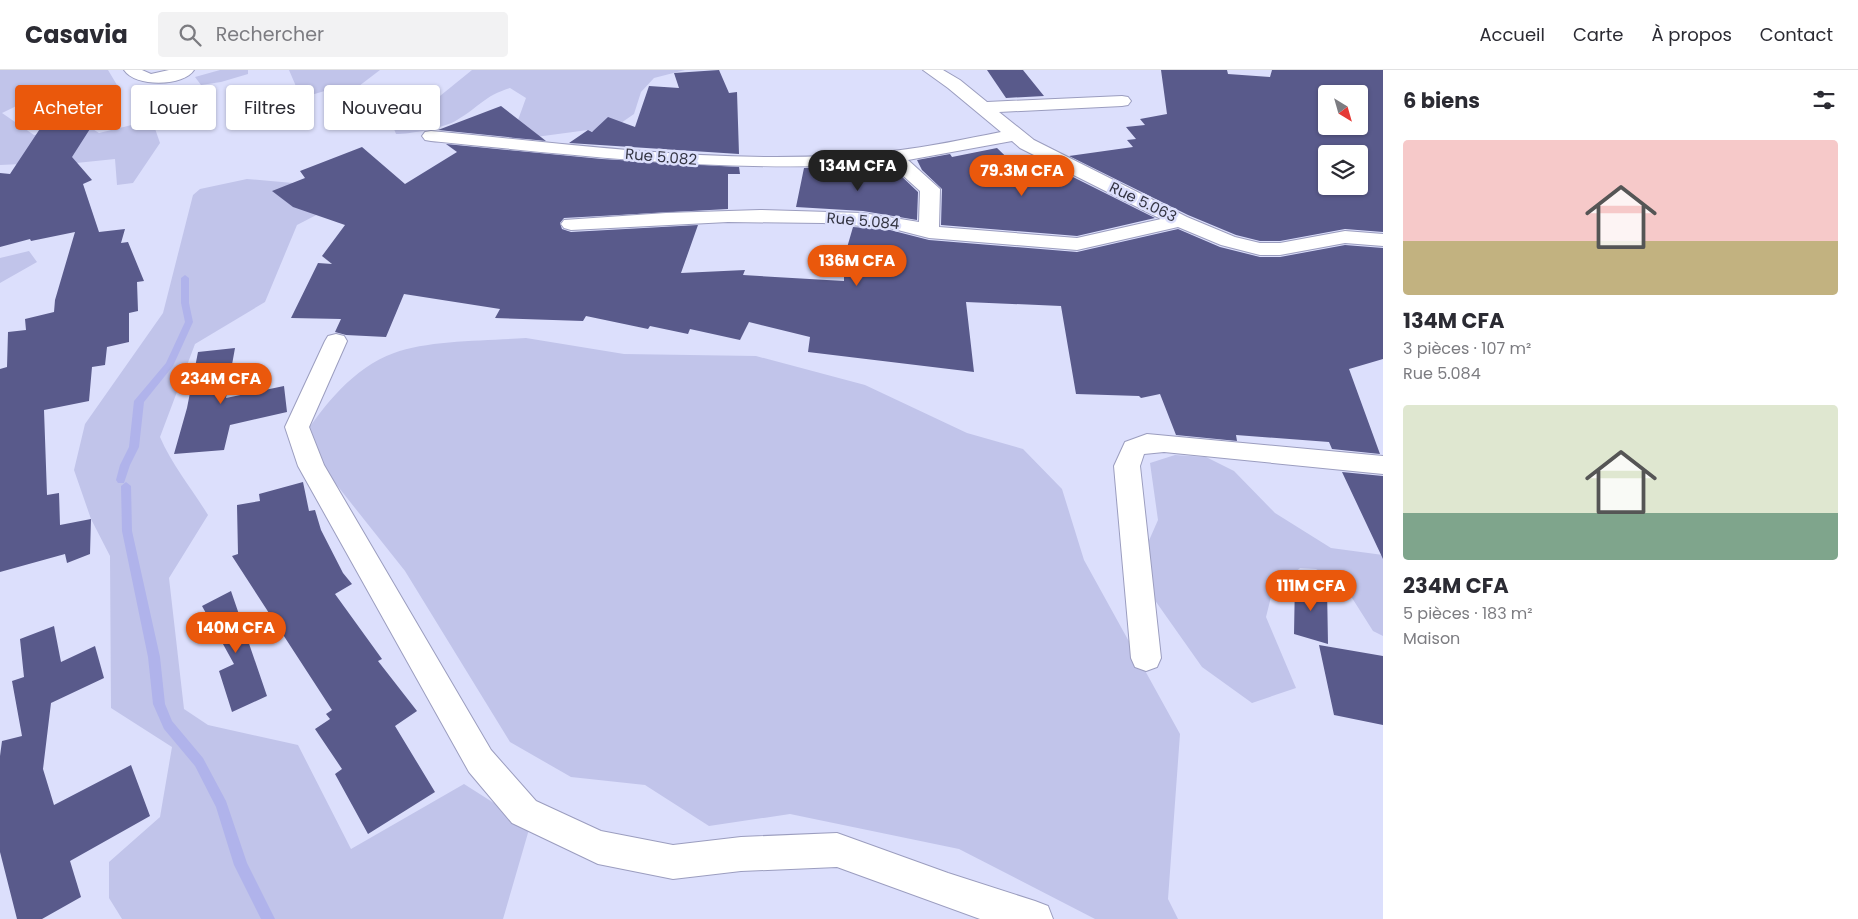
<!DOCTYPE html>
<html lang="fr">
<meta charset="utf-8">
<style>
body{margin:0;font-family:Poppins,sans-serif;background:#f2f2f3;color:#2b2b33;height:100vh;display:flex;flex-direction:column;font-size:19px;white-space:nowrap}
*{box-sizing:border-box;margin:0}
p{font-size:16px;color:#7c7c81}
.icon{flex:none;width:28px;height:28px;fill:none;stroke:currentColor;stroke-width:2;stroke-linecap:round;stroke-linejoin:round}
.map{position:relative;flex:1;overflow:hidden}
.sheet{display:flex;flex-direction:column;background:#fff;width:475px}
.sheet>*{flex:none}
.guide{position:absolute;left:15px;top:15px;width:475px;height:45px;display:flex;gap:10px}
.needle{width:32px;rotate:143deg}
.fabs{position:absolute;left:1318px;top:15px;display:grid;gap:10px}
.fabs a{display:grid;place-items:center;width:50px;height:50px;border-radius:5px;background:#fff;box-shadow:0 1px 4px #0004;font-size:25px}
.price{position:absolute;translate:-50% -42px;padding:0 11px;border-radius:18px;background:#ea580c;color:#fff;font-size:16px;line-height:32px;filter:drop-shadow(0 1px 2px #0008)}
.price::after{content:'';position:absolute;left:50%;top:30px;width:15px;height:11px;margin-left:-8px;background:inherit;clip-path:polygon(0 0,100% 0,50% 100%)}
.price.current{background:#222;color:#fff}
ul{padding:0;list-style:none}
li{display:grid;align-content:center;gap:10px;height:265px;padding:0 20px}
li span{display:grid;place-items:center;height:155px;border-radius:5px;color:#555}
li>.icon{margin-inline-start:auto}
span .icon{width:90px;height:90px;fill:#fffc;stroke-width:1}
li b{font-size:21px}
h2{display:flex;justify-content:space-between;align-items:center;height:60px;padding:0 20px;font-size:21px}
.chip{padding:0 18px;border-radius:5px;background:#fff;box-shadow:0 1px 4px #0004;font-size:18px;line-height:45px}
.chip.current{background:#ea580c;color:#fff}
header{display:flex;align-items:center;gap:30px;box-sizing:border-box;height:70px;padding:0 25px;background:#fff;border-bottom:1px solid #e1e1e2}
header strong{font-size:24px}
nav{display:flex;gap:28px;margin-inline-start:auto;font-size:18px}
.search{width:350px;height:45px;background:#f2f2f3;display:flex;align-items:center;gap:12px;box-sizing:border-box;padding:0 18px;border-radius:5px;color:#7c7c81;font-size:19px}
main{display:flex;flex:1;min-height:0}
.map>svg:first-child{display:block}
</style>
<header>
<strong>Casavia</strong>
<div class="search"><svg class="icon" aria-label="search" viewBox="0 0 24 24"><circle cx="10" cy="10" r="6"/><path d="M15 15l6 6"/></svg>Rechercher</div>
<nav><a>Accueil</a><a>Carte</a><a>À propos</a><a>Contact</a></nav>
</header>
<main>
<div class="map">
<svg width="1383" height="849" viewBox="0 0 1383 849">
<rect width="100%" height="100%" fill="#dcdffc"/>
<path fill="#c1c4ea" d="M 0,0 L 108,0 L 117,15 L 37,26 L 2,43 L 34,65 L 88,56 L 99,63 L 152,50 L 160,73 L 133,113 L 117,115 L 115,89 L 47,96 L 22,94 L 0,95 Z
M 220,0 L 248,0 L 248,4 L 221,12 L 201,15 L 195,7 Z
M 289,0 L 380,0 L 359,16 L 328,20 L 301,28 Z
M 472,0 L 685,0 L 654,8 L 641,22 L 634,44 L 618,55 L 619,69 L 588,60 L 513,70 L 510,60 L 518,50 L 526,28 L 510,18 C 484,26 479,37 457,50 C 445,58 410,64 396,64 L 392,54 L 398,41 L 435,30 Z
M 336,107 L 353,126 L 297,155 L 265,232 L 195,274 L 160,367 C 172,395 192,419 208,445 L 169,508 L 184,639 L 208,655 L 298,675 L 351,779 L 464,714 L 530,756 L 503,849 L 122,849 L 109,828 L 109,792 L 160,747 L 172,677 L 111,638 L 110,486 L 91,449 L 74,400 L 85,354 L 163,243 L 193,125 L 200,119 L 247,109 L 293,113 Z
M 29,181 L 37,192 L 0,213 L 0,188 Z
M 526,268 L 624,284 L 756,286 L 865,315 L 967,363 L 1023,379 L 1062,419 L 1084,490 L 1180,664 L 1168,829 L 1178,849 L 1095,849 L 959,779 L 790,744 L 709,756 L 645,715 L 571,707 L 510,672 L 405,501 L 301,370 C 324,335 353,298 394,283 C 428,270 488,271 526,268 Z
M 1175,385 L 1206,387 L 1234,401 L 1275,443 L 1331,478 L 1383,485 L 1383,566 L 1373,561 L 1347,520 L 1316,499 L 1300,498 L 1272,523 L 1266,547 L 1296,618 L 1252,633 L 1202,597 L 1154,529 L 1140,491 L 1158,450 L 1150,393 Z"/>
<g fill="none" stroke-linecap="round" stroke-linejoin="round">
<path fill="#b0b3eb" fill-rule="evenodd" d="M 185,205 L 189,208 L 189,233 L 193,252 L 173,296 L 144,332 L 139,377 L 130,395 L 124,413 L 118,413 L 116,410 L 120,395 L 129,377 L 134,331 L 166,293 L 185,252 L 181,233 L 181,208 Z
M 126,412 L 131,416 L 132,461 L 160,587 L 165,634 L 172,651 L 203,688 L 226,731 L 247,793 L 275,849 L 261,849 L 234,795 L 216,737 L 195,696 L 164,659 L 153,634 L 148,587 L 122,461 L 121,416 Z"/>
</g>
<path fill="#595a8b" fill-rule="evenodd" d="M 719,0 L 729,23 L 737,22 L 739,84 L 569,73 L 588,60 L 592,62 L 608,47 L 635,57 L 649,16 L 679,18 L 674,3 Z
M 987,0 L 1023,0 L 1044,26 L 1006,28 Z
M 1161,0 L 1227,0 L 1228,4 L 1270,7 L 1272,0 L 1383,0 L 1383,162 L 1345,159 L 1280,171 L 1260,171 L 1236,165 L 1188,145 L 1069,86 L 1133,77 L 1127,70 L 1136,69 L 1126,57 L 1145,55 L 1140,49 L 1167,44 ZM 1326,24 L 1359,24 L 1359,56 L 1326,56 ZM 1326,84 L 1359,84 L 1359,116 L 1326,116 Z
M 57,33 L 104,37 L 72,87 L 92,110 L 83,114 L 99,162 L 125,159 L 121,173 L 128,172 L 144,211 L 137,212 L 138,241 L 129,243 L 129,272 L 107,277 L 105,295 L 92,297 L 89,331 L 44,340 L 47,425 L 59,423 L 60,455 L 91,449 L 90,484 L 67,493 L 65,484 L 0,502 L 0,299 L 7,297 L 8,262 L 26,260 L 25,249 L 54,242 L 55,230 L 75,162 L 31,171 L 30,169 L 0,177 L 0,103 L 10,104 Z
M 501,36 L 546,71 L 438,60 Z
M 446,74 L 602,89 L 739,97 L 740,104 L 728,104 L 728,139 L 564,148 L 560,153 L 562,159 L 571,162 L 698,155 L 681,203 L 745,200 L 743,205 L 844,211 L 844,188 L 853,157 L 890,160 L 929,170 L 1077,182 L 1178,159 L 1220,177 L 1260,187 L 1280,187 L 1345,175 L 1383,178 L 1383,289 L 1349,299 L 1380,384 L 1332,379 L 1329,372 L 1236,365 L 1237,371 L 1176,365 L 1160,324 L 1141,328 L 1139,326 L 1076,324 L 1061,236 L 966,232 L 974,302 L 808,282 L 810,267 L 749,252 L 740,270 L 690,259 L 688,264 L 650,256 L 648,259 L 586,246 L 583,251 L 495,248 L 500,239 L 404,224 L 386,267 L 346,265 L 335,262 L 341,249 L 291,248 L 318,193 L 332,194 L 322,186 L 345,155 L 293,137 L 272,121 L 305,108 L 300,101 L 362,77 L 405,114 L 457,82 Z
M 997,78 L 1021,101 L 1041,91 L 1155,148 L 1077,166 L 941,155 L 942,119 L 922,100 L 917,90 L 950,84 L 952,87 Z
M 852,97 L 852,99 L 898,103 L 918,122 L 917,150 L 863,141 L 796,137 L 804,98 Z
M 235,278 L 226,328 L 284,316 L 287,342 L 230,355 L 224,380 L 174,384 L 187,338 L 198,282 Z
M 1342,402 L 1383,406 L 1383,489 Z
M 303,412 L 309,441 L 315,440 L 321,460 L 343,503 L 352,514 L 335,524 L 382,589 L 378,591 L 417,641 L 395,656 L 435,722 L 368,764 L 335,704 L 342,699 L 315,659 L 330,649 L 326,644 L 332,640 L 232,486 L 238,484 L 237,435 L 260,431 L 259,424 Z
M 1295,509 L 1327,518 L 1328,574 L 1294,564 Z
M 231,521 L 267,626 L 232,642 L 219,601 L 234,594 L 202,536 Z
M 54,556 L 61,592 L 95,576 L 104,608 L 51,633 L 43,699 L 54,735 L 131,695 L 150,746 L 70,791 L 81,827 L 42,849 L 17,849 L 0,782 L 0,686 L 2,671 L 22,666 L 12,611 L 24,607 L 20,569 Z
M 1319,575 L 1383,586 L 1383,655 L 1334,645 Z"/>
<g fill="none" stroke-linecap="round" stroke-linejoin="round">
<g stroke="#9b9dbf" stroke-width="2">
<path id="street" d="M 124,0 L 142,0 L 151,4 L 169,0 L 194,0 C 184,16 136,18 124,0 Z
M 923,0 L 943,0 L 960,10 L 987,32 L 1122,26 L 1128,27 L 1131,31 L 1128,35 L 1122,36 L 999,42 L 1034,70 L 1187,147 L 1235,167 L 1260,173 L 1280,173 L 1345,161 L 1383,164 L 1383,176 L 1345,173 L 1280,185 L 1260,185 L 1221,175 L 1178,157 L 1077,180 L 929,168 L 890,158 L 823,153 L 728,152 L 571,160 L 564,158 L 561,154 L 564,150 L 666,143 L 760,140 L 863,143 L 919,152 L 920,121 L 889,93 C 735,104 584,86 431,71 L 425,70 L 422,66 L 425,62 L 431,61 C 584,75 739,98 893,81 C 929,77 965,69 1001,62 L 948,18 ZM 1012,71 L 1020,78 L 1161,149 L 1077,168 L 939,157 L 940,119 L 908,90 Z
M 336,264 L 344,266 L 347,271 L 309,357 L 324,395 L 491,680 L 536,731 L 601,761 L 673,775 L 741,767 L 837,763 L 948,803 L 1035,831 L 1048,836 L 1053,849 L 980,849 L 837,797 L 741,801 L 673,809 L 598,794 L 512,753 L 469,702 L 298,396 L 285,357 L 325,271 L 328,266 Z
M 1147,364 L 1383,386 L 1383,404 L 1164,382 L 1144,384 L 1140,396 L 1161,588 L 1157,597 L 1146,601 L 1135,597 L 1131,588 L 1114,396 L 1125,372 Z"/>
</g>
<use href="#street" fill="#fff" fill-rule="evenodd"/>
</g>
<g text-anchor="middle" stroke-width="5" stroke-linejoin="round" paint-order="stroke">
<g font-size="15" fill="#343543" stroke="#dcdffc">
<text transform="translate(661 87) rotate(5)" y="5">Rue 5.082</text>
<text transform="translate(1143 132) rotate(26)" y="5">Rue 5.063</text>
<text transform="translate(863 151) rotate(5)" y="5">Rue 5.084</text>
</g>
</g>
</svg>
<div class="fabs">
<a><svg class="needle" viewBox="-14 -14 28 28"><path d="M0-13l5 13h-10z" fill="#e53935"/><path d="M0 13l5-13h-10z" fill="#7c7c81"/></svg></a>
<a><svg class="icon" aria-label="layers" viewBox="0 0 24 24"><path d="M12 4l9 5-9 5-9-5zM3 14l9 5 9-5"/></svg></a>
</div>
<b class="price current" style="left:858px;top:122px">134M CFA</b>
<b class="price" style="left:1022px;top:127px">79.3M CFA</b>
<b class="price" style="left:857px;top:217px">136M CFA</b>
<b class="price" style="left:221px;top:335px">234M CFA</b>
<b class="price" style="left:1311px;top:542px">111M CFA</b>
<b class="price" style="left:236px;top:584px">140M CFA</b>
<div class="guide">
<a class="chip current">Acheter</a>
<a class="chip">Louer</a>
<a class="chip">Filtres</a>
<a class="chip">Nouveau</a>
</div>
</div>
<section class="sheet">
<h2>6 biens<svg class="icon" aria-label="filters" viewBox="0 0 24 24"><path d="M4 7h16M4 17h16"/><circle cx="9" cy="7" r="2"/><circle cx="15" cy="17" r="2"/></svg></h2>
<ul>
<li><span style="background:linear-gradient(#f6c9c9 65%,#c2b280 0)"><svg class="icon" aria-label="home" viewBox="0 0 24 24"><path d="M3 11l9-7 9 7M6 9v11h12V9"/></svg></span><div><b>134M CFA</b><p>3 pièces · 107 m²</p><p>Rue 5.084</p></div></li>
<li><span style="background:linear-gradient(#dfe7d0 70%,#7fa58c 0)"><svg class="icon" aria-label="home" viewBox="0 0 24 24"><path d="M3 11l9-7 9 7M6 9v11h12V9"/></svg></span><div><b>234M CFA</b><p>5 pièces · 183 m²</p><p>Maison</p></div></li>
</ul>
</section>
</main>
